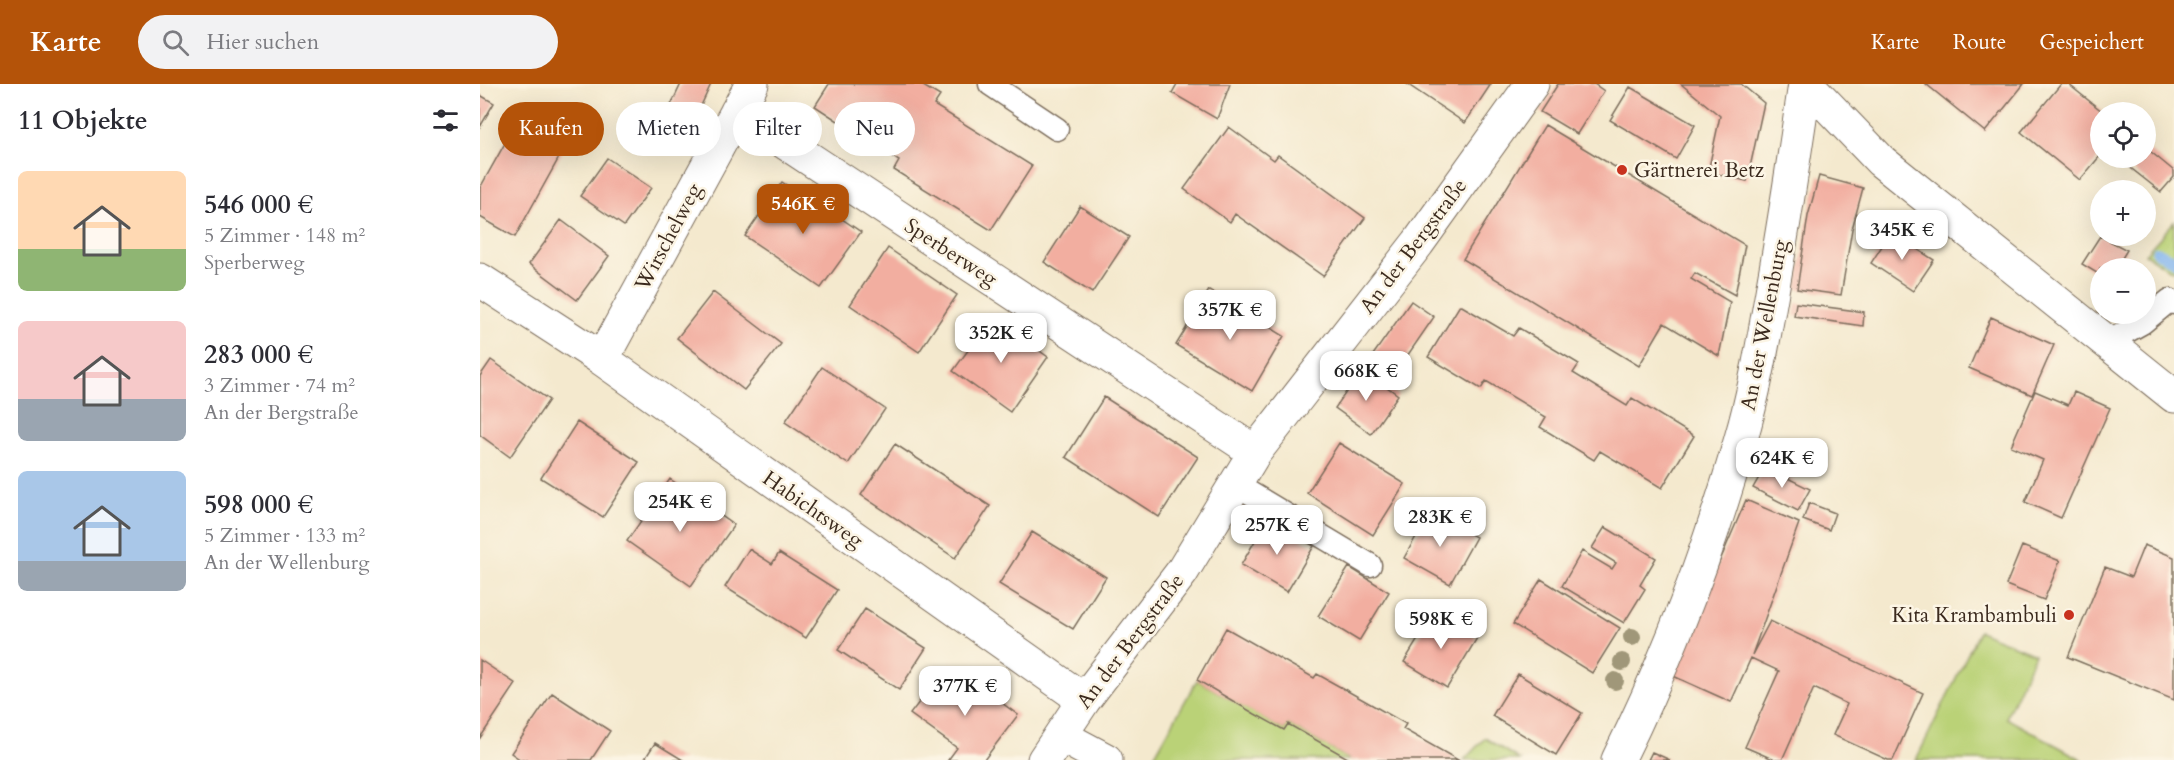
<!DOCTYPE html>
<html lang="de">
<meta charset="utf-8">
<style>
body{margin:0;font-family:Cardo,serif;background:#f2f2f3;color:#2b2b33;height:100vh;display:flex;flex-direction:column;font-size:22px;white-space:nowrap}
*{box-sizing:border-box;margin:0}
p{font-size:20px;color:#7c7c81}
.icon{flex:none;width:33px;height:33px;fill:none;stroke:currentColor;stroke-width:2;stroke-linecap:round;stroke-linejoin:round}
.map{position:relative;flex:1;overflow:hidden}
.drawer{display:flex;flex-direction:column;background:#fff;width:480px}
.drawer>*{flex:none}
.hud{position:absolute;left:18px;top:18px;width:570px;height:54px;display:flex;gap:12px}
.tools{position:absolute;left:1610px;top:18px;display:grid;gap:12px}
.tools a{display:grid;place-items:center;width:66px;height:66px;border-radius:50%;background:#fff;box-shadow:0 6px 24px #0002;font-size:30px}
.price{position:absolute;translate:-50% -51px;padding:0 14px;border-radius:12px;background:#fff;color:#222;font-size:20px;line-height:39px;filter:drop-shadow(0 2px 3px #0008)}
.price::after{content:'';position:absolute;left:50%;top:36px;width:18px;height:14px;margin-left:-9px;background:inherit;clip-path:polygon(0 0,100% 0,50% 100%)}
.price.selected{background:#b45309;color:#fff}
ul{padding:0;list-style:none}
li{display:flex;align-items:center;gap:18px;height:150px;padding:0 18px}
li span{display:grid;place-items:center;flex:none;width:168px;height:120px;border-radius:9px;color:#555}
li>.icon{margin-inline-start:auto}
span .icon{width:72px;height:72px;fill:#fffc;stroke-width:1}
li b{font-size:26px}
h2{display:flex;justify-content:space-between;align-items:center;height:72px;padding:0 18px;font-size:26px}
.chip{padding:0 21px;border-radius:27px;background:#fff;box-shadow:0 6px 24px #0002;font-size:21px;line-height:54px}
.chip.selected{background:#b45309;color:#fff}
header{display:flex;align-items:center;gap:36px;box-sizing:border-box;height:84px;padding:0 30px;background:#b45309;color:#fff}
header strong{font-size:28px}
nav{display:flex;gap:33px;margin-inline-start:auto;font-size:21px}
.search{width:420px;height:54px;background:#f2f2f3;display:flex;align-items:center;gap:15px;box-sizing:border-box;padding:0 21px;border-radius:33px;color:#7c7c81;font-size:22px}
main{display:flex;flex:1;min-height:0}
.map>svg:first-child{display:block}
</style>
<header>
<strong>Karte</strong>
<div class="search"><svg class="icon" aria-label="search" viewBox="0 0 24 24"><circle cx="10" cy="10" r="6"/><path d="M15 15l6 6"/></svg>Hier suchen</div>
<nav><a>Karte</a><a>Route</a><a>Gespeichert</a></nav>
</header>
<main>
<section class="drawer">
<h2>11 Objekte<svg class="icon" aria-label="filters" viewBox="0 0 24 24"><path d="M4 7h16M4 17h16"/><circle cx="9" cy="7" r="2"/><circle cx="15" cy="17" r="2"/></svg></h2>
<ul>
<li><span style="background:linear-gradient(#ffd9b3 65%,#8fb573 0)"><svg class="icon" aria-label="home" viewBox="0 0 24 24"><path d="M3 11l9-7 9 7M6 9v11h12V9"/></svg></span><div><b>546 000 €</b><p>5 Zimmer · 148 m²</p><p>Sperberweg</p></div></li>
<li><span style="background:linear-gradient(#f6c9c9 65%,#9aa5b1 0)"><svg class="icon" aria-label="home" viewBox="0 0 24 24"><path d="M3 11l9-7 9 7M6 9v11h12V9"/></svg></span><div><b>283 000 €</b><p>3 Zimmer · 74 m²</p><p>An der Bergstraße</p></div></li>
<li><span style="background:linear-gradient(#a9c7e8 75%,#9aa5b1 0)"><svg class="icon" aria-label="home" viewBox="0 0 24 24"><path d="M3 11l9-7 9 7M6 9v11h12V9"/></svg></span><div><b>598 000 €</b><p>5 Zimmer · 133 m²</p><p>An der Wellenburg</p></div></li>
</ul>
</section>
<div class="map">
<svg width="1694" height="676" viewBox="0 0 1694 676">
<rect width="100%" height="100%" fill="#fcf5e5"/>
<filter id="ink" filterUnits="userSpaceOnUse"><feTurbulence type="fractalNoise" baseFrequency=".0167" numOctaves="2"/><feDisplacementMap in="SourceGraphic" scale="12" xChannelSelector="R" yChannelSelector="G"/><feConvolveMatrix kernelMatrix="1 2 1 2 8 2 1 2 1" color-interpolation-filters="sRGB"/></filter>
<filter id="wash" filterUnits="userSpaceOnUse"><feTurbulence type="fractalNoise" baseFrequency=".008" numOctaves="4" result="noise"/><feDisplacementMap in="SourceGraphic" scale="24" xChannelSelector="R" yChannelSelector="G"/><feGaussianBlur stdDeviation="1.35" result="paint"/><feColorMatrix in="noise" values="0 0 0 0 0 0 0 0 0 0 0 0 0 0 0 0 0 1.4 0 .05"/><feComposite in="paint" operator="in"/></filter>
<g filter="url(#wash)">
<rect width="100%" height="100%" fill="#f4e9ce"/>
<path fill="#bad277" stroke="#7a7e4a" stroke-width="1.5" d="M 1694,138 L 1694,188 L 1665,170 Z
M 1499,547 L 1555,570 L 1526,634 L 1603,676 L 1436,676 Z
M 717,596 L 804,646 L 808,640 L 871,676 L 672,676 Z
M 1005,654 L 1040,676 L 984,676 Z"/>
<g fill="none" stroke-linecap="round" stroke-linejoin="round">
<path stroke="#82b5ef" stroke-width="12" d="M 1677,168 L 1694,177"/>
</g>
<g id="blocks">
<path fill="#f2aea0" d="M 201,0 L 231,0 L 207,52 L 182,40 Z
M 349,0 L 440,0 L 460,12 L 454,21 L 552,82 L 511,146 L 414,86 L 419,77 L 335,22 Z
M 697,0 L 750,0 L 737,35 L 692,9 Z
M 927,0 L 1011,0 L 985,39 Z
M 1078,0 L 1114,0 L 1124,7 L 1097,50 L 1060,28 Z
M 1201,0 L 1261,0 L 1284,19 L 1267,97 L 1228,88 L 1240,32 Z
M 1446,0 L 1544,0 L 1505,48 Z
M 1581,0 L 1588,0 L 1623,28 L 1620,28 L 1620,72 L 1600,96 L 1541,48 Z
M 1150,3 L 1215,41 L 1196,75 L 1130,36 Z
M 0,11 L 14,19 L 0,43 Z
M 39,34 L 86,61 L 35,153 L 0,133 L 0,104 Z
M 1065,41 L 1265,161 L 1255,211 L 1215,189 L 1211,195 L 1250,218 L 1239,272 L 1184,239 L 1159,282 L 983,175 Z
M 749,43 L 794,76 L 798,71 L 885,134 L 843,192 L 755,130 L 750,138 L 704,105 Z
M 1665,63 L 1694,87 L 1694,93 L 1681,108 L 1638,74 L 1665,74 Z
M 127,74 L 171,104 L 144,142 L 100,112 Z
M 1339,92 L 1383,104 L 1372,145 L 1361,211 L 1317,205 L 1328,132 Z
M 302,98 L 338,123 L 340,120 L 381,148 L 341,204 L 265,152 Z
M 600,122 L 649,153 L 612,209 L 564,178 Z
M 81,136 L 129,172 L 97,216 L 49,180 Z
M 1411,148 L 1454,176 L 1433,207 L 1391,179 Z
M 1620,152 L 1647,166 L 1636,184 L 1620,184 L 1620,191 L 1602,180 Z
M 408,164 L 477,211 L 439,268 L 370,221 Z
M 729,206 L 804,252 L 772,307 L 696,261 Z
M 233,208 L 301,260 L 264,306 L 197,254 Z
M 931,217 L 954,233 L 912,294 L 888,278 Z
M 1316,219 L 1384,228 L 1383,242 L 1314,232 Z
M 980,221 L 1033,252 L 1039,244 L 1099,280 L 1093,289 L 1147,322 L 1152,314 L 1214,352 L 1182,404 L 1120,367 L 1114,376 L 1060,343 L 1066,333 L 1006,297 L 1001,305 L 948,273 Z
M 512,233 L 568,273 L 530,328 L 473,287 Z
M 1511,233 L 1574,261 L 1552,311 L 1489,284 Z
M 11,276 L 69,316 L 30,373 L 0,351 L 0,292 Z
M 342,283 L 405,325 L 368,380 L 305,338 Z
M 882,285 L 918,311 L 891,350 L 855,324 Z
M 1555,307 L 1588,321 L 1594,308 L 1630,324 L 1581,434 L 1545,418 L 1563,376 L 1531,362 Z
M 624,313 L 718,373 L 679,433 L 586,373 Z
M 97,338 L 159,378 L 123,433 L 61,394 Z
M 859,359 L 925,400 L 893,451 L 827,409 Z
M 415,360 L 510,422 L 475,474 L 381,411 Z
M 1285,383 L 1330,405 L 1318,427 L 1273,404 Z
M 190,395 L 254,441 L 211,502 L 147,457 Z
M 1266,416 L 1319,439 L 1272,571 L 1290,537 L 1443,609 L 1413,676 L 1408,676 L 1353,651 L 1367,620 L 1334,604 L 1302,676 L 1295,676 L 1265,663 L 1299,587 L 1271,574 L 1251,618 L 1191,591 Z
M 1329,419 L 1355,429 L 1349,446 L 1323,436 Z
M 950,428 L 996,453 L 970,500 L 924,474 Z
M 787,436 L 834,462 L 807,508 L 761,481 Z
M 1125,443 L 1176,474 L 1160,501 L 1165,505 L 1144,539 L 1082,502 L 1102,467 L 1132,485 L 1136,479 L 1112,464 Z
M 552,448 L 626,493 L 593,545 L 519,500 Z
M 1664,461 L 1694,473 L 1694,616 L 1588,573 L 1625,483 L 1651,493 Z
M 1542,462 L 1580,477 L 1564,516 L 1526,501 Z
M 269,465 L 292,480 L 299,469 L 357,506 L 326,554 L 245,503 Z
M 869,483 L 909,508 L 879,557 L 838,532 Z
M 1061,495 L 1140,544 L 1112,589 L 1033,540 Z
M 385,525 L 446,564 L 419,606 L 358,566 Z
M 954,529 L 997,554 L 967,604 L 924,578 Z
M 746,544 L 834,594 L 837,590 L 864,605 L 926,640 L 923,645 L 978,676 L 871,676 L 808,640 L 804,646 L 775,630 L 717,596 Z
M 0,576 L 36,600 L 0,654 Z
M 479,587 L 538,631 L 504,676 L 468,676 L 477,664 L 430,630 L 459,592 L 470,600 Z
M 1038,590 L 1102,629 L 1076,671 L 1012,632 Z
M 72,609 L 130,647 L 111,676 L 41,676 L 31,669 Z
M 175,659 L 203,676 L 164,676 Z
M 1172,668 L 1190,676 L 1168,676 Z"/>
</g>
</g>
<g filter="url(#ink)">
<use href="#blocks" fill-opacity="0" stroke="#7c6d5c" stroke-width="1.5"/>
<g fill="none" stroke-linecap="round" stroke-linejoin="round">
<g stroke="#7c6d5c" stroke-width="25">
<path id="service" d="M 510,0 L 577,45
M 1628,258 L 1662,239 L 1690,216 L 1694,219
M 755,400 L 890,481"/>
</g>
<g stroke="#7c6d5c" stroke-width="35">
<path id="minor" d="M 1327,0 L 1401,77 L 1694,312
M 257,27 L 775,368
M 0,196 L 122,275 L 604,616
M 122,275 L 272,0
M 581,652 L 626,676
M 564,676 L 604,616 L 702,488 L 775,368 L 938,159 L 1052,0
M 1138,676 C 1188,575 1229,466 1260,358 C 1275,307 1284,254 1293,202 C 1305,135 1315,68 1325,0"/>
</g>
<use href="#service" stroke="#fff" stroke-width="22"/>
<use href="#minor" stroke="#fff" stroke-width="33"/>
</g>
<g fill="#a09779">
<circle cx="1152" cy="553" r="9"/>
<circle cx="1142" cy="578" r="9"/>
<circle cx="1135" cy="597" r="9"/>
</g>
</g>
<g fill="#c8321e" stroke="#fcf5e5" stroke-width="2">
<circle cx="1142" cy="86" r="6"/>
<circle cx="1589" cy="531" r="6"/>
</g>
<g text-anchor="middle" stroke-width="5" stroke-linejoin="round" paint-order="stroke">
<g font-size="21" fill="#3b2a1e" stroke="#fcf5e5" text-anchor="start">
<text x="1154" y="93">Gärtnerei Betz</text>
<text x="1577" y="538" text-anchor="end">Kita Krambambuli</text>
</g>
<g font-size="21" fill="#3b2a1e" stroke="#fcf5e5">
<text transform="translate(188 153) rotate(-62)" y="7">Wirschelweg</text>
<text transform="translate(933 162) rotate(-53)" y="7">An der Bergstraße</text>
<text transform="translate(471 168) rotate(33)" y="7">Sperberweg</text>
<text transform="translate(1284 241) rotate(-79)" y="7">An der Wellenburg</text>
<text transform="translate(333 425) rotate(35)" y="7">Habichtsweg</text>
<text transform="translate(650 557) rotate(-53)" y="7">An der Bergstraße</text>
</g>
</g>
</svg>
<div class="tools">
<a><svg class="icon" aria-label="locate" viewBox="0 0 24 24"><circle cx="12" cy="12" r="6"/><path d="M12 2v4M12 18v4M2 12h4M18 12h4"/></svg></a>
<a>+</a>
<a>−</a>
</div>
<b class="price selected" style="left:323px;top:151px">546K €</b>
<b class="price" style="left:1422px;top:177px">345K €</b>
<b class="price" style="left:750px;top:257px">357K €</b>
<b class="price" style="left:521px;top:280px">352K €</b>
<b class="price" style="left:886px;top:318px">668K €</b>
<b class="price" style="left:1302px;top:405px">624K €</b>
<b class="price" style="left:200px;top:449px">254K €</b>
<b class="price" style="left:960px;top:464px">283K €</b>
<b class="price" style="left:797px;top:472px">257K €</b>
<b class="price" style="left:961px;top:566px">598K €</b>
<b class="price" style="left:485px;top:633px">377K €</b>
<div class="hud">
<a class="chip selected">Kaufen</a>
<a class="chip">Mieten</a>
<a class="chip">Filter</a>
<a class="chip">Neu</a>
</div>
</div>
</main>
